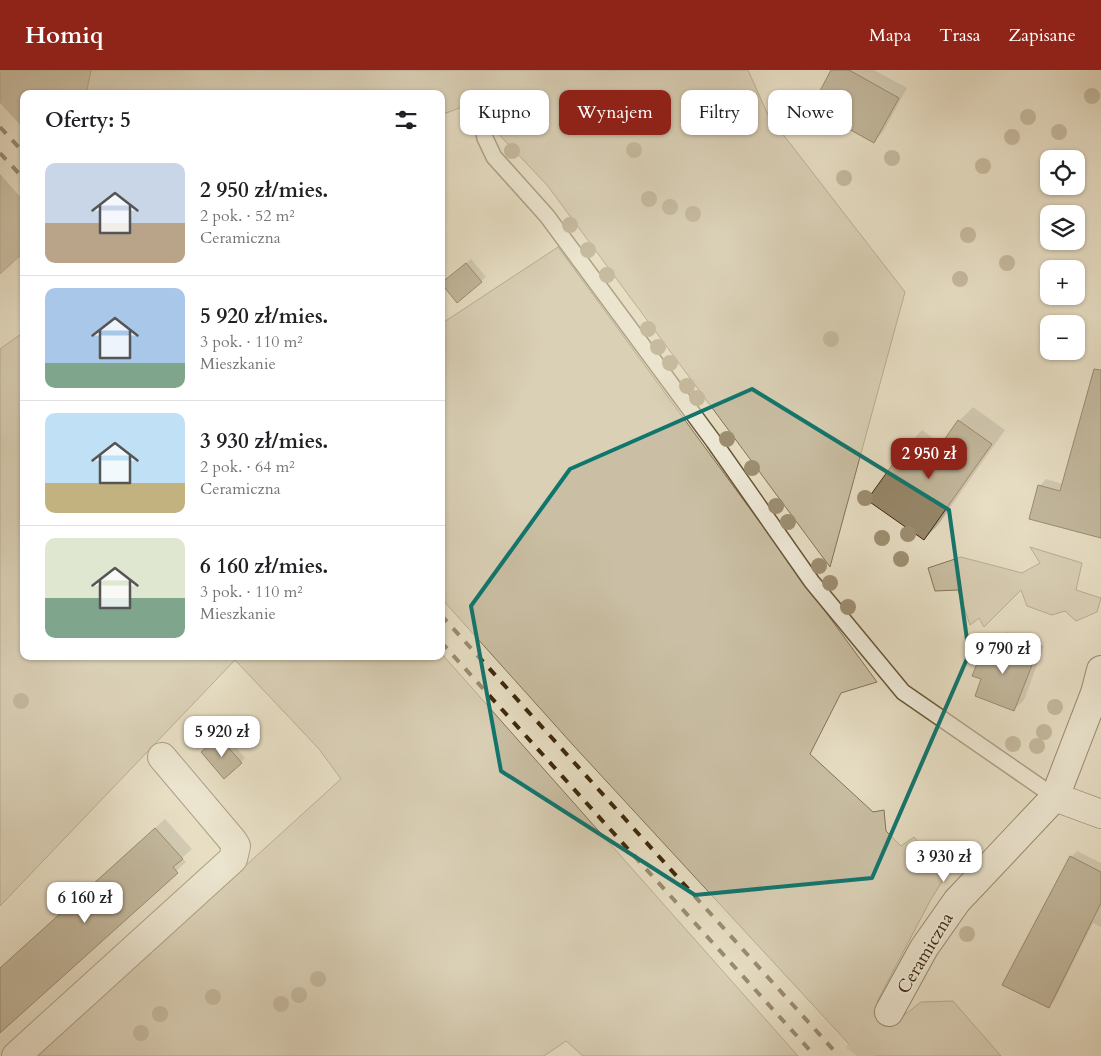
<!DOCTYPE html>
<html lang="pl">
<meta charset="utf-8">
<style>
body{margin:0;font-family:Cardo,serif;background:#f2f2f2;color:#202124;height:100vh;display:flex;flex-direction:column;font-size:19px;white-space:nowrap}
*{box-sizing:border-box;margin:0}
p{font-size:16px;color:#757577}
.icon{flex:none;width:28px;height:28px;fill:none;stroke:currentColor;stroke-width:2;stroke-linecap:round;stroke-linejoin:round}
.map{position:relative;flex:1;overflow:hidden}
.sheet{position:absolute;left:20px;top:20px;width:425px;height:570px;display:flex;flex-direction:column;background:#fff;border-radius:10px;box-shadow:0 1px 4px #0004}
.sheet>*{flex:none}
.top-card{position:absolute;left:460px;top:20px;width:475px;height:45px;display:flex;gap:10px}
.buttons{position:absolute;left:1040px;top:80px;display:grid;gap:10px}
.buttons a{display:grid;place-items:center;width:45px;height:45px;border-radius:10px;background:#fff;box-shadow:0 1px 4px #0004;font-size:25px}
.price{position:absolute;translate:-50% -42px;padding:0 11px;border-radius:10px;background:#fff;color:#222;font-size:16px;line-height:32px;filter:drop-shadow(0 1px 2px #0008)}
.price::after{content:'';position:absolute;left:50%;top:30px;width:15px;height:11px;margin-left:-8px;background:inherit;clip-path:polygon(0 0,100% 0,50% 100%)}
.price.selected{background:#8f2418;color:#fff}
ul{padding:0;list-style:none}
li{display:flex;align-items:center;gap:15px;height:125px;padding:0 25px}
li+li{border-top:1px solid #e0e0e0}
li span{display:grid;place-items:center;flex:none;width:140px;height:100px;border-radius:10px;color:#555}
li>.icon{margin-inline-start:auto}
span .icon{width:60px;height:60px;fill:#fffc;stroke-width:1}
li b{font-size:21px}
h2{display:flex;justify-content:space-between;align-items:center;height:60px;padding:0 25px;font-size:21px}
.tag{padding:0 18px;border-radius:10px;background:#fff;box-shadow:0 1px 4px #0004;font-size:18px;line-height:45px}
.tag.selected{background:#8f2418;color:#fff}
header{display:flex;align-items:center;gap:30px;box-sizing:border-box;height:70px;padding:0 25px;background:#8f2418;color:#fff}
header strong{font-size:24px}
nav{display:flex;gap:28px;margin-inline-start:auto;font-size:18px}
.map>svg:first-child{display:block}
</style>
<header>
<strong>Homiq</strong>
<nav><a>Mapa</a><a>Trasa</a><a>Zapisane</a></nav>
</header>
<div class="map">
<svg width="1101" height="986" viewBox="0 0 1101 986">
<rect width="100%" height="100%" fill="#e7dec4"/>
<filter id="stains"><feTurbulence type="fractalNoise" baseFrequency=".004" numOctaves="4"/><feColorMatrix values="0 0 0 0 .2 0 0 0 0 .09 0 0 0 0 .02 0 0 0 .5 -.17"/></filter>
<radialGradient id="worn" r=".72"><stop offset=".6" stop-color="#630" stop-opacity="0"/><stop offset="1" stop-color="#630" stop-opacity=".3"/></radialGradient>
<path fill="#cabfa4" stroke="#847456" d="M 91,0 L 748,0 L 768,45 L 905,222 L 830,497 L 547,115 L 470,34 L 441,45 L 441,24 L 86,24 Z
M 558,177 L 877,612 L 841,623 L 810,684 L 873,742 L 884,740 L 886,761 L 901,776 L 914,767 L 946,805 L 930,831 L 877,932 L 898,950 L 921,932 L 953,931 L 1001,986 L 860,986 L 573,675 L 441,528 L 441,254 Z
M 24,262 L 24,586 L 441,586 L 441,583 L 798,986 L 583,986 L 566,971 L 544,986 L 36,986 L 341,709 L 319,679 L 235,590 L 0,836 L 0,279 Z
M 1030,477 L 1082,493 L 1076,520 L 1101,528 L 1097,542 L 1076,551 L 1065,541 L 1052,545 L 1027,536 L 1021,520 L 984,557 L 979,548 L 970,555 L 958,520 L 935,521 L 928,498 L 961,487 L 1022,503 L 1040,493 Z"/>
<path fill="#aea084" stroke="#817052" d="M 0,0 L 91,0 L 86,24 L 24,24 L 24,182 L 0,204 Z"/>
<path fill="#e7dec4" d="M 0,33 L 24,59 L 24,131 L 0,104 Z"/>
<path fill="#0003" d="M 833,0 L 874,0 L 907,18 L 883,62 L 874,71 Z
M 471,189 L 486,207 L 481,211 L 447,209 Z
M 1101,326 L 1101,467 L 1040,416 L 1046,409 L 1063,414 Z
M 973,337 L 1005,360 L 938,455 L 924,469 L 909,374 L 922,360 L 943,375 L 959,351 Z
M 1007,562 L 1044,576 L 1024,630 L 1014,640 L 983,609 L 982,585 L 991,576 L 995,577 Z
M 224,663 L 245,688 L 241,692 L 207,678 Z
M 165,749 L 192,779 L 182,788 L 186,792 L 0,961 L 0,899 Z
M 1077,781 L 1101,793 L 1101,857 L 1093,853 L 1054,931 L 1048,937 L 1071,787 Z"/>
<path fill="#96876a" stroke="#3e2808" d="M 831,0 L 849,0 L 899,28 L 874,73 L 811,38 Z
M 466,193 L 482,212 L 457,233 L 441,213 Z
M 1094,299 L 1101,300 L 1101,468 L 1029,449 L 1038,415 L 1060,421 Z
M 958,350 L 992,374 L 924,470 L 867,430 L 908,373 L 930,390 Z
M 996,570 L 1036,585 L 1014,641 L 975,626 L 981,609 L 972,606 L 981,584 L 989,587 Z
M 219,667 L 242,693 L 224,709 L 201,682 Z
M 155,758 L 183,789 L 173,797 L 178,803 L 0,963 L 0,898 Z
M 1070,786 L 1101,802 L 1101,833 L 1049,938 L 1002,915 Z"/>
<g fill="none" stroke-linecap="round" stroke-linejoin="round">
<path stroke="#c5ba9e" stroke-width="28" stroke-dasharray="28 14" stroke-linecap="butt" d="M 857,986 L 889,942"/>
<g stroke="#685637" stroke-width="18">
<path id="lane" d="M 480,45 L 485,68 L 494,87 L 547,146 L 714,372 L 812,512 L 903,622 L 1055,727"/>
</g>
<g stroke="#685637" stroke-width="30">
<path id="street" d="M 1055,727 L 1101,744
M 16,986 L 233,789 L 236,776 L 233,771 L 162,687"/>
</g>
<g stroke="#3e2808" stroke-width="30">
<path id="secondary" d="M 889,942 L 924,878 L 957,831 L 1055,727 L 1095,623 L 1101,600"/>
</g>
<use href="#lane" stroke="#efead9" stroke-width="15"/>
<use href="#street" stroke="#efead9" stroke-width="28"/>
<use href="#secondary" stroke="#efead9" stroke-width="28"/>
<path stroke="#3e2808" stroke-width="4" stroke-dasharray="9 9" stroke-linecap="butt" d="M 0,57 L 24,83
M 0,83 L 24,109
M 441,545 L 839,986
M 441,572 L 815,986"/>
</g>
<g fill="#9d8f72">
<circle cx="1092" cy="26" r="8"/>
<circle cx="1028" cy="47" r="8"/>
<circle cx="1059" cy="62" r="8"/>
<circle cx="1012" cy="67" r="8"/>
<circle cx="634" cy="80" r="8"/>
<circle cx="512" cy="81" r="8"/>
<circle cx="892" cy="88" r="8"/>
<circle cx="983" cy="96" r="8"/>
<circle cx="844" cy="108" r="8"/>
<circle cx="649" cy="129" r="8"/>
<circle cx="670" cy="137" r="8"/>
<circle cx="693" cy="144" r="8"/>
<circle cx="570" cy="155" r="8"/>
<circle cx="968" cy="165" r="8"/>
<circle cx="588" cy="180" r="8"/>
<circle cx="1007" cy="193" r="8"/>
<circle cx="607" cy="205" r="8"/>
<circle cx="960" cy="209" r="8"/>
<circle cx="648" cy="259" r="8"/>
<circle cx="831" cy="269" r="8"/>
<circle cx="658" cy="277" r="8"/>
<circle cx="670" cy="293" r="8"/>
<circle cx="687" cy="316" r="8"/>
<circle cx="697" cy="328" r="8"/>
<circle cx="727" cy="369" r="8"/>
<circle cx="752" cy="398" r="8"/>
<circle cx="865" cy="428" r="8"/>
<circle cx="776" cy="436" r="8"/>
<circle cx="788" cy="452" r="8"/>
<circle cx="908" cy="464" r="8"/>
<circle cx="882" cy="468" r="8"/>
<circle cx="901" cy="489" r="8"/>
<circle cx="819" cy="496" r="8"/>
<circle cx="830" cy="513" r="8"/>
<circle cx="848" cy="537" r="8"/>
<circle cx="21" cy="631" r="8"/>
<circle cx="1055" cy="637" r="8"/>
<circle cx="1044" cy="662" r="8"/>
<circle cx="1013" cy="674" r="8"/>
<circle cx="1037" cy="676" r="8"/>
<circle cx="967" cy="864" r="8"/>
<circle cx="318" cy="909" r="8"/>
<circle cx="299" cy="925" r="8"/>
<circle cx="213" cy="927" r="8"/>
<circle cx="281" cy="934" r="8"/>
<circle cx="160" cy="944" r="8"/>
<circle cx="141" cy="963" r="8"/>
</g>
<path d="M0 0H1101V986H0ZM 752,319 L 949,440 L 969,584 L 872,808 L 695,825 L 501,701 L 471,536 L 570,399 Z" fill="#e7dec4" fill-opacity=".55" fill-rule="evenodd"/>
<path fill="none" stroke="#0f766e" stroke-width="4" stroke-linejoin="round" d="M 752,319 L 949,440 L 969,584 L 872,808 L 695,825 L 501,701 L 471,536 L 570,399 Z"/>
<g text-anchor="middle" stroke-width="4.5" stroke-linejoin="round" paint-order="stroke">
<g font-size="18" fill="#3e2808" stroke="#efead9">
<text transform="translate(925 883) rotate(-59)" y="6">Ceramiczna</text>
</g>
</g>
<rect width="100%" height="100%" filter="url(#stains)"/>
<rect width="100%" height="100%" fill="url(#worn)"/>
</svg>
<div class="buttons">
<a><svg class="icon" aria-label="locate" viewBox="0 0 24 24"><circle cx="12" cy="12" r="6"/><path d="M12 2v4M12 18v4M2 12h4M18 12h4"/></svg></a>
<a><svg class="icon" aria-label="layers" viewBox="0 0 24 24"><path d="M12 4l9 5-9 5-9-5zM3 14l9 5 9-5"/></svg></a>
<a>+</a>
<a>−</a>
</div>
<b class="price selected" style="left:929px;top:410px">2 950 zł</b>
<b class="price" style="left:1003px;top:605px">9 790 zł</b>
<b class="price" style="left:222px;top:688px">5 920 zł</b>
<b class="price" style="left:944px;top:813px">3 930 zł</b>
<b class="price" style="left:85px;top:854px">6 160 zł</b>
<div class="top-card">
<a class="tag">Kupno</a>
<a class="tag selected">Wynajem</a>
<a class="tag">Filtry</a>
<a class="tag">Nowe</a>
</div>
<section class="sheet">
<h2>Oferty: 5<svg class="icon" aria-label="filters" viewBox="0 0 24 24"><path d="M4 7h16M4 17h16"/><circle cx="9" cy="7" r="2"/><circle cx="15" cy="17" r="2"/></svg></h2>
<ul>
<li><span style="background:linear-gradient(#c9d6e8 60%,#b9a48a 0)"><svg class="icon" aria-label="home" viewBox="0 0 24 24"><path d="M3 11l9-7 9 7M6 9v11h12V9"/></svg></span><div><b>2 950 zł/mies.</b><p>2 pok. · 52 m²</p><p>Ceramiczna</p></div></li>
<li><span style="background:linear-gradient(#a9c7e8 75%,#7fa58c 0)"><svg class="icon" aria-label="home" viewBox="0 0 24 24"><path d="M3 11l9-7 9 7M6 9v11h12V9"/></svg></span><div><b>5 920 zł/mies.</b><p>3 pok. · 110 m²</p><p>Mieszkanie</p></div></li>
<li><span style="background:linear-gradient(#bfe0f5 70%,#c2b280 0)"><svg class="icon" aria-label="home" viewBox="0 0 24 24"><path d="M3 11l9-7 9 7M6 9v11h12V9"/></svg></span><div><b>3 930 zł/mies.</b><p>2 pok. · 64 m²</p><p>Ceramiczna</p></div></li>
<li><span style="background:linear-gradient(#dfe7d0 60%,#7fa58c 0)"><svg class="icon" aria-label="home" viewBox="0 0 24 24"><path d="M3 11l9-7 9 7M6 9v11h12V9"/></svg></span><div><b>6 160 zł/mies.</b><p>3 pok. · 110 m²</p><p>Mieszkanie</p></div></li>
</ul>
</section>
</div>
